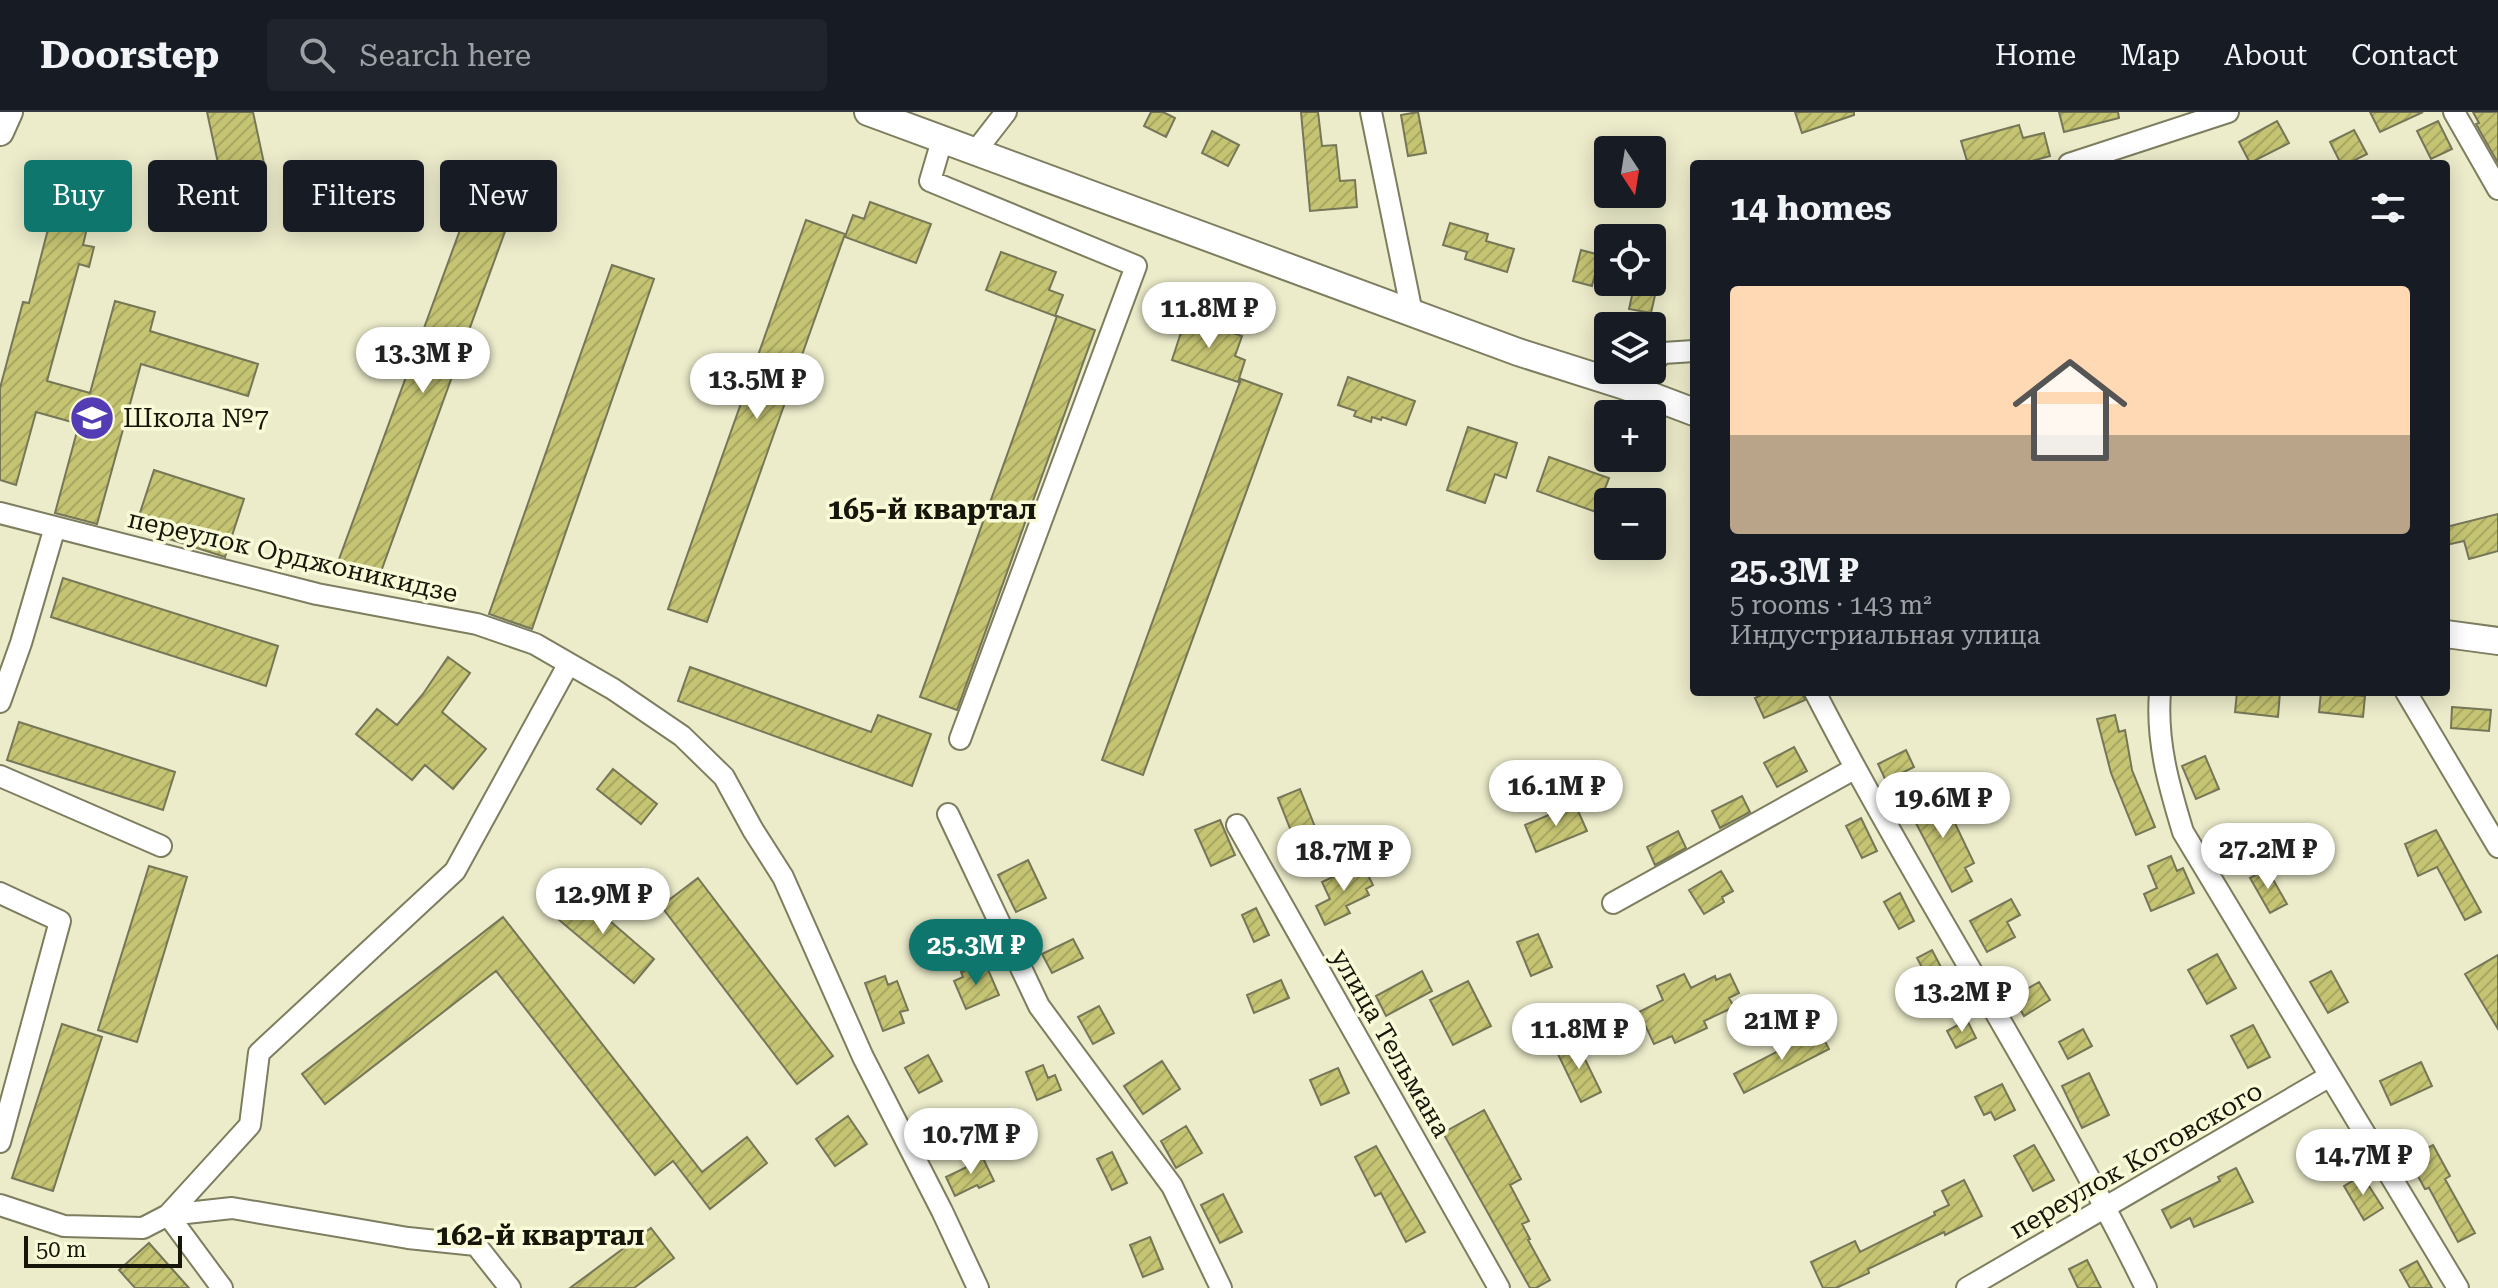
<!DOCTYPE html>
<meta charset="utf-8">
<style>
body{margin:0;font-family:"Roboto Serif",serif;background:#20242c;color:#f1f3f6;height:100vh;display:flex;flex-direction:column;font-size:30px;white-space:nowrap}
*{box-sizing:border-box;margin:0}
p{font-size:26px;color:#9ea1a6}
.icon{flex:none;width:44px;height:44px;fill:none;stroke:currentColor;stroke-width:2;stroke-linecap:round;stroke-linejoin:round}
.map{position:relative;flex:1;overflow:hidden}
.sheet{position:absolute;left:1690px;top:48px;width:760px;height:536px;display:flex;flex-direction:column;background:#171b24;border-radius:8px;box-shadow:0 4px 20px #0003}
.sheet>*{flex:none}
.guide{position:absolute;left:24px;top:48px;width:760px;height:72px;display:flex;gap:16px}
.needle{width:52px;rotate:168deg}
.fabs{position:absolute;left:1594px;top:24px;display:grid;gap:16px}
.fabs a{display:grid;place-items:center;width:72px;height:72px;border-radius:8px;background:#171b24;box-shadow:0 4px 20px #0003;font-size:40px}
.scale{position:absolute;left:24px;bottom:20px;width:158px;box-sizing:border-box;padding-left:8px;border:4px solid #16160a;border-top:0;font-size:22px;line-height:28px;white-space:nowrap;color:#16160a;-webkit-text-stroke:6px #f9fad8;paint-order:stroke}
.price{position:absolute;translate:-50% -68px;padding:0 18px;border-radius:28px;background:#fff;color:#222;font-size:26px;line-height:52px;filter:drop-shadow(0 2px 4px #0008)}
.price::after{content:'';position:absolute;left:50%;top:48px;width:24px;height:18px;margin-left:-12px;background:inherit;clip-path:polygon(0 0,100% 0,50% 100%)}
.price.selected{background:#0f766e;color:#fff}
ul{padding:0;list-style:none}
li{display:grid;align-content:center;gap:16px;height:424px;padding:0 40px}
li span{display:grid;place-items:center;height:248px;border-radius:8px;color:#555}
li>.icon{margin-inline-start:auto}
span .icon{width:144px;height:144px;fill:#fffc;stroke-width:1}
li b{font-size:34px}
h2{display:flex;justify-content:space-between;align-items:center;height:96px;padding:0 40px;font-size:34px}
.chip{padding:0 28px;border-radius:8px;background:#171b24;box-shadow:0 4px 20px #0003;font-size:28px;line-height:72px}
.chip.selected{background:#0f766e;color:#fff}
header{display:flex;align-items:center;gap:48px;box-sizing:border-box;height:112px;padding:0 40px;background:#171b24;border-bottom:2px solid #363941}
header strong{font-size:38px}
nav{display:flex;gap:44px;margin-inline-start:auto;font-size:28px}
.search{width:560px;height:72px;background:#20242c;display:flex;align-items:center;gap:20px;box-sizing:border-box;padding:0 28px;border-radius:8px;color:#9ea1a6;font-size:30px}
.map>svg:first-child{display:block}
</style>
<header>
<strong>Doorstep</strong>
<div class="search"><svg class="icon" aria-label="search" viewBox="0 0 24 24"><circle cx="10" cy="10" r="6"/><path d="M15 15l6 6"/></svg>Search here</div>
<nav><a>Home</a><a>Map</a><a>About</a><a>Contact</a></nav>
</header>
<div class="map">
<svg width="2498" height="1176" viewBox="0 0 2498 1176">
<defs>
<pattern id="building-hatch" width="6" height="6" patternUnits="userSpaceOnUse" patternTransform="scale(2)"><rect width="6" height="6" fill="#c5c473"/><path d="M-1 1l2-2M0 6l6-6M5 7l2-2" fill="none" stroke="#a8a862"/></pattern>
</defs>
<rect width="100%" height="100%" fill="#ececcb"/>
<path fill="url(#building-hatch)" stroke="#767658" stroke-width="2" d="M 207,0 L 253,0 L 265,56 L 221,65 Z
M 1151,0 L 1163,0 L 1175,6 L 1166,25 L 1144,14 Z
M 1301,0 L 1318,0 L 1322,34 L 1336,33 L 1340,69 L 1355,68 L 1357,95 L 1310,99 Z
M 1418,0 L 1426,41 L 1408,44 L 1401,3 Z
M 1795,0 L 1854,0 L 1854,3 L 1802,21 Z
M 2059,0 L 2118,0 L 2119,6 L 2064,20 Z
M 2370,0 L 2423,0 L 2380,20 Z
M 2473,0 L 2498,0 L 2498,51 L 2476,12 L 2479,11 Z
M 2277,9 L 2289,31 L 2250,51 L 2239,30 Z
M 2438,9 L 2452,37 L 2431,47 L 2417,19 Z
M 2019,13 L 2023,26 L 2044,21 L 2050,44 L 2021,52 L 1968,52 L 1961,29 Z
M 2354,18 L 2367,42 L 2347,52 L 2341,52 L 2330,30 Z
M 1212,19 L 1239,33 L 1228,54 L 1202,41 Z
M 55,90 L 91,99 L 83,133 L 94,135 L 89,155 L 79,152 L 47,269 L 90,281 L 115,189 L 155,200 L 150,219 L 258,252 L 248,284 L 141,252 L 97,412 L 55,401 L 79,312 L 36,300 L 16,373 L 0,368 L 0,276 L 23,190 L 29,191 Z
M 870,90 L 931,112 L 916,151 L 845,125 L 853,103 L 864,107 Z
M 467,99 L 507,114 L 379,465 L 338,450 Z
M 806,108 L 845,122 L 707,510 L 668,497 Z
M 1450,111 L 1488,122 L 1486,129 L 1514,137 L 1507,160 L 1465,147 L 1467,140 L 1443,133 Z
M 1581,138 L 1600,143 L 1592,174 L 1573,169 Z
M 1001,140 L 1056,160 L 1049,178 L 1063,183 L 1055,204 L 986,178 Z
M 612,153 L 654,167 L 532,517 L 489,502 Z
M 1635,170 L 1658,170 L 1651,201 L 1629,197 Z
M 1057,204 L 1095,218 L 957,598 L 920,585 Z
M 1186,205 L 1242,224 L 1235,244 L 1245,248 L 1238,270 L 1172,248 Z
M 1348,265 L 1415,289 L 1406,313 L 1382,305 L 1381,308 L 1372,305 L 1371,310 L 1354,304 L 1356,299 L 1338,293 Z
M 1241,267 L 1282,282 L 1143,663 L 1102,648 Z
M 1468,315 L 1517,331 L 1506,366 L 1495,362 L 1485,391 L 1447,378 Z
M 1549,345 L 1609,366 L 1596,400 L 1537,379 Z
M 154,358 L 244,387 L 225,445 L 135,416 Z
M 2498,402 L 2498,439 L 2469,447 L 2464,429 L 2446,433 L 2446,415 Z
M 63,466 L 278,534 L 266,574 L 51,505 Z
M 448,545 L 470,561 L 442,600 L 486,637 L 453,677 L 425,653 L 412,668 L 356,622 L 377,597 L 397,613 L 423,582 Z
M 690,555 L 871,620 L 878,603 L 931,622 L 912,674 L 678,589 Z
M 1768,580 L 1802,580 L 1805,588 L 1764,606 L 1755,586 Z
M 2237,580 L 2280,580 L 2278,605 L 2235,600 Z
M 2321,580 L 2365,584 L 2363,605 L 2319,600 Z
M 2452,595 L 2491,598 L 2489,619 L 2451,616 Z
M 2115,603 L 2119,620 L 2125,618 L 2132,658 L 2155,715 L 2136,723 L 2111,661 L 2097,607 Z
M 19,610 L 175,660 L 163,698 L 7,648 Z
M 1794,635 L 1807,659 L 1777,675 L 1764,651 Z
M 1906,638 L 1914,655 L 1886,669 L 1878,652 Z
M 2205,644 L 2219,677 L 2196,687 L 2182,654 Z
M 613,657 L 657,692 L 641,712 L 597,677 Z
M 1300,677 L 1315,715 L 1293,724 L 1278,686 Z
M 1940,680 L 1974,751 L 1965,756 L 1972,769 L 1952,780 L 1908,696 Z
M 1742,684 L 1750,700 L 1720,716 L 1712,699 Z
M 1575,692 L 1587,719 L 1536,740 L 1525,713 Z
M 1861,706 L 1877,739 L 1862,746 L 1846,714 Z
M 1220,708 L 1235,743 L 1211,754 L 1195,718 Z
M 2436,718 L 2481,800 L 2465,808 L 2437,755 L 2418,764 L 2405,732 Z
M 1678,719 L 1686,736 L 1655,753 L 1647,735 Z
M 2171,744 L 2177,759 L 2183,756 L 2194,781 L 2151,799 L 2144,782 L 2157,776 L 2148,754 Z
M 1028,748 L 1046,786 L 1016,800 L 998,763 Z
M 1362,751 L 1373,773 L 1366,777 L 1369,783 L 1346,794 L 1350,801 L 1325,813 L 1316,794 L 1330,787 L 1322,770 Z
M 149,754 L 187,765 L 137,930 L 98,918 Z
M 2267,757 L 2287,792 L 2270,801 L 2250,766 Z
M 1721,759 L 1733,779 L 1722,785 L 1724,790 L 1704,802 L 1689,778 Z
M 698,766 L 833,944 L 797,972 L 661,794 Z
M 573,777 L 654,847 L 634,871 L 552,802 Z
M 1900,781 L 1914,809 L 1899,817 L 1884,790 Z
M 2011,787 L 2020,803 L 2007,810 L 2015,825 L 1987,840 L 1970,809 Z
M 1256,796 L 1269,823 L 1254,830 L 1242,803 Z
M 503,805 L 702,1060 L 747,1025 L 767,1051 L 710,1097 L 673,1049 L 655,1063 L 496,859 L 325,992 L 302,962 Z
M 1538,822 L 1552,855 L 1531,864 L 1517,830 Z
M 1073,827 L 1083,846 L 1052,861 L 1042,842 Z
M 1932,838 L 1954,880 L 1939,888 L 1917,846 Z
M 2217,842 L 2236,876 L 2207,892 L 2188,858 Z
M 2498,843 L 2498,917 L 2465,862 Z
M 980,853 L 982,857 L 987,855 L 999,883 L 966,897 L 954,869 L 963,865 L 961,860 Z
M 1422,859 L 1432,879 L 1386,904 L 1376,884 Z
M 2331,859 L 2348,890 L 2328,901 L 2310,870 Z
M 1684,862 L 1691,876 L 1715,864 L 1716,868 L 1730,862 L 1739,881 L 1729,886 L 1734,895 L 1704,909 L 1707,916 L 1675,931 L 1672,924 L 1654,932 L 1639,900 L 1663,888 L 1657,874 Z
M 885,864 L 888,873 L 897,869 L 908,898 L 900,900 L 904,911 L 883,919 L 865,871 Z
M 1281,868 L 1289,886 L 1254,901 L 1247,883 Z
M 1468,869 L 1491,914 L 1453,933 L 1430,888 Z
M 2039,870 L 2050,888 L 2024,904 L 2013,885 Z
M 1099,894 L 1114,921 L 1093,932 L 1078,905 Z
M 1967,908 L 1976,926 L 1956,936 L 1947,919 Z
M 62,912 L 102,925 L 53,1079 L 12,1066 Z
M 2253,913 L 2270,945 L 2248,956 L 2231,924 Z
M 2083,917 L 2092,934 L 2068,947 L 2059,930 Z
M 1819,918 L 1829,937 L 1744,981 L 1734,962 Z
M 1576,929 L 1601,980 L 1581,990 L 1556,938 Z
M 928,943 L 942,969 L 919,981 L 905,956 Z
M 1162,949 L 1180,977 L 1143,1002 L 1124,974 Z
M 2421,950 L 2432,974 L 2391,993 L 2380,969 Z
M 1043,953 L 1048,966 L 1055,963 L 1061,978 L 1037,988 L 1026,960 Z
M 1338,956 L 1349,981 L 1321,993 L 1310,968 Z
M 2089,961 L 2109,1003 L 2082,1016 L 2062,974 Z
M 2002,972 L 2015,998 L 1995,1008 L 1991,1000 L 1984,1003 L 1975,985 Z
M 1484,998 L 1521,1067 L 1510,1073 L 1529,1109 L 1522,1112 L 1530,1127 L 1528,1128 L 1550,1168 L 1536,1176 L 1530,1176 L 1443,1021 Z
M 848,1004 L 867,1032 L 835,1054 L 816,1027 Z
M 1186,1014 L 1202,1041 L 1176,1056 L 1161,1029 Z
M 2034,1033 L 2054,1068 L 2033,1079 L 2014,1044 Z
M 2433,1033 L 2450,1064 L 2445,1067 L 2475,1121 L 2458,1130 L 2429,1076 L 2425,1077 L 2408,1046 Z
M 1376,1034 L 1425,1120 L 1406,1130 L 1381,1081 L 1375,1084 L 1355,1045 Z
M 1112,1040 L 1127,1071 L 1112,1078 L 1097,1047 Z
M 981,1042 L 994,1069 L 979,1076 L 977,1073 L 955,1084 L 946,1065 L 967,1055 L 965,1050 Z
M 2236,1056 L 2253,1090 L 2194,1115 L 2190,1106 L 2171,1116 L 2162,1098 L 2220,1069 L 2218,1065 Z
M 2362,1063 L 2383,1096 L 2364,1108 L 2344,1074 Z
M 1964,1068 L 1982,1104 L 1945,1123 L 1944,1120 L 1868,1157 L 1869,1161 L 1836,1176 L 1823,1176 L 1811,1150 L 1855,1129 L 1860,1140 L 1935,1103 L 1934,1100 L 1949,1093 L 1942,1079 Z
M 1223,1082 L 1242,1120 L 1220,1131 L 1201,1093 Z
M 651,1116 L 674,1146 L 634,1176 L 570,1176 Z
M 1150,1125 L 1163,1157 L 1143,1165 L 1130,1133 Z
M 149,1131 L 189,1176 L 135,1176 L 119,1158 Z
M 2087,1148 L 2101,1176 L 2078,1176 L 2069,1157 Z
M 2417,1149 L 2432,1176 L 2410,1176 L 2400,1158 Z"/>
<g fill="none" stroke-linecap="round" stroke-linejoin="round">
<g stroke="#7d7d5f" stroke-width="24">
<path id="minor" d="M 1371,0 L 1412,201
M 2454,0 L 2498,77
M 942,28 L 930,69 L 1136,154 L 960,627
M 975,40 L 1006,0
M 2069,52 L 2228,0
M 1652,251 L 1663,241 L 1694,239
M 0,401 L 317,482 L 477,512 L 535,532 L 613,577 L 682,624 L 724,665 L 753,718 L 783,765 L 863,945 L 942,1099 L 978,1176
M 1815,580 C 1919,782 2046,972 2146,1176
M 2160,580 C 2156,630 2169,674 2183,720 L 2458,1176
M 2406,580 L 2498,735
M 0,590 L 21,531 L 55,415
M 0,664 L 161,734
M 948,702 L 1039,894 L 1172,1074 L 1221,1176
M 1237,713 L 1499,1176
M 0,781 L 60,809 L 0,1030
M 1613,791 L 1854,657
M 0,1093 L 64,1114 L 143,1116 L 168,1103 L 222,1176
M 168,1103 L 250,1013 L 259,941 L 455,759 L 568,553
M 168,1103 L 232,1096 L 408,1126 L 476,1133 L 510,1176
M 1967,1176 L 2330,964"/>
</g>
<g stroke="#7d7d5f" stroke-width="30">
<path id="major" d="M 868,0 L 1518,240 L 1625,274 L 1694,300
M 0,20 L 9,0
M 2446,522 L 2498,529"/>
</g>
<use href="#minor" stroke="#fff" stroke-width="20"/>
<use href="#major" stroke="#fff" stroke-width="26"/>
</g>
<defs>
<g id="school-disc" transform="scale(2.3)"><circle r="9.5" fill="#533cb4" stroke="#f9fad8"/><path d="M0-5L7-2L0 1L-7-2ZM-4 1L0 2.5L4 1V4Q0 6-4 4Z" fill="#fff"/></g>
</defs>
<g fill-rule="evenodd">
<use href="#school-disc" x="92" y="306"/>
</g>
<g text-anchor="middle" stroke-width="7" stroke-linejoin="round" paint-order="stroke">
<g font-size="26" fill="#16160a" stroke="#f9fad8" text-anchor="start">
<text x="123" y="315">Школа №7</text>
</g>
<g font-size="26" fill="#16160a" stroke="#f9fad8">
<text transform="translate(293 444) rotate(13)" y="9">переулок Орджоникидзе</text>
<text transform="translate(1391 931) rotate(60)" y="9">улица Тельмана</text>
<text transform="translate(2136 1048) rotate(-30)" y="9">переулок Котовского</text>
</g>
<g font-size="28" font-weight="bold" fill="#16160a" stroke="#f9fad8">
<text x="932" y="407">165-й квартал</text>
<text x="540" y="1133">162-й квартал</text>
</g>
</g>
</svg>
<div class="fabs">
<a><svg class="needle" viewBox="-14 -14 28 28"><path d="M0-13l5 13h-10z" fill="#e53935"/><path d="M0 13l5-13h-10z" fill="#9ea1a6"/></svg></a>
<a><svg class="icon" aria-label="locate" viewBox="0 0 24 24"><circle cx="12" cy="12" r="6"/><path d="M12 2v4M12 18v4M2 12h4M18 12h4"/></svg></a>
<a><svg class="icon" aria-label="layers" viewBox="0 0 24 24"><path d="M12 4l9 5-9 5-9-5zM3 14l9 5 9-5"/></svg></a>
<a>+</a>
<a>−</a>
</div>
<div class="scale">50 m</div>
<b class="price" style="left:1209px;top:238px">11.8M ₽</b>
<b class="price" style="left:423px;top:283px">13.3M ₽</b>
<b class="price" style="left:757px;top:309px">13.5M ₽</b>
<b class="price" style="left:1556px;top:716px">16.1M ₽</b>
<b class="price" style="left:1943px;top:728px">19.6M ₽</b>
<b class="price" style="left:2268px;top:779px">27.2M ₽</b>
<b class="price" style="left:1344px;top:781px">18.7M ₽</b>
<b class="price" style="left:603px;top:824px">12.9M ₽</b>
<b class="price selected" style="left:976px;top:875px">25.3M ₽</b>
<b class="price" style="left:1962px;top:922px">13.2M ₽</b>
<b class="price" style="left:1782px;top:950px">21M ₽</b>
<b class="price" style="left:1579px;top:959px">11.8M ₽</b>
<b class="price" style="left:971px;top:1064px">10.7M ₽</b>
<b class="price" style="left:2363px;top:1085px">14.7M ₽</b>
<div class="guide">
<a class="chip selected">Buy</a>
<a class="chip">Rent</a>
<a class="chip">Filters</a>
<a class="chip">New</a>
</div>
<section class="sheet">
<h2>14 homes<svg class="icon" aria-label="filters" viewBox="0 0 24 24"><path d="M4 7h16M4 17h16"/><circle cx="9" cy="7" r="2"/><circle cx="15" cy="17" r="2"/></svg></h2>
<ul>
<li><span style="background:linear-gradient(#ffd9b3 60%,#b9a48a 0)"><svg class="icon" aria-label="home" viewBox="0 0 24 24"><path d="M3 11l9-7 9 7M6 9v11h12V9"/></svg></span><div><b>25.3M ₽</b><p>5 rooms · 143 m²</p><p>Индустриальная улица</p></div></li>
</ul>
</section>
</div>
